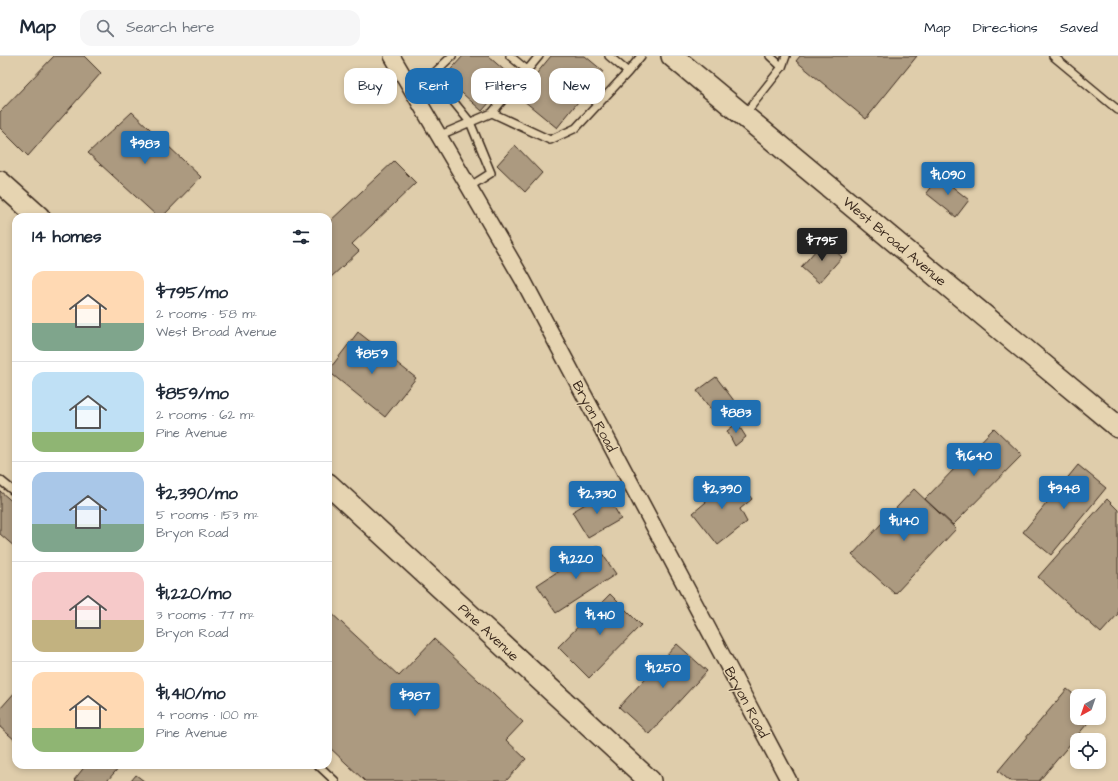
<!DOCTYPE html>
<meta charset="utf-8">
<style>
body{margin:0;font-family:"Architects Daughter",sans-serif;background:#f6f6f7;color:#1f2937;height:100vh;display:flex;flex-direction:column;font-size:15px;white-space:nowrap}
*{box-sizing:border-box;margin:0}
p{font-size:13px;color:#747a83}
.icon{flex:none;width:22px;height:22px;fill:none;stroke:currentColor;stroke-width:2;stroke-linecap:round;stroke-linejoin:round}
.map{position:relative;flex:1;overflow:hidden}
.details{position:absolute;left:12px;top:157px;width:320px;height:556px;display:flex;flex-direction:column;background:#fff;border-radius:12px;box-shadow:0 2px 6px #0003}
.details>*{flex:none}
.banner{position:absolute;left:344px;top:12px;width:380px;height:36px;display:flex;gap:8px}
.needle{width:26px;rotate:220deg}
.fabs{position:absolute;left:1070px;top:633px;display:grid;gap:8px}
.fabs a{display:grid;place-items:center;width:36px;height:36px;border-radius:8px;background:#fff;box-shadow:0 2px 6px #0003;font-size:20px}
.price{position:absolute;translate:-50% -34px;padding:0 9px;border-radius:4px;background:#1f6fb2;color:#fff;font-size:13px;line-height:26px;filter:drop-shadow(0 1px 2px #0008)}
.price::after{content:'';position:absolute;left:50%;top:24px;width:12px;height:9px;margin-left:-6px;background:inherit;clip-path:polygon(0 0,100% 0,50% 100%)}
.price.on{background:#222;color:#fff}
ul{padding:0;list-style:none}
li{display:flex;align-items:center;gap:12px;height:100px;padding:0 20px}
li+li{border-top:1px solid #e0e1e3}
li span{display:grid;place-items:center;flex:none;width:112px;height:80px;border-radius:12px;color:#555}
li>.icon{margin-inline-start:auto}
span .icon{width:48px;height:48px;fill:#fffc;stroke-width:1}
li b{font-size:17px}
h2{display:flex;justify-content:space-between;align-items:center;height:48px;padding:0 20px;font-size:17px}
.pill{padding:0 14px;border-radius:12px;background:#fff;box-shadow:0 2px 6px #0003;font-size:14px;line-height:36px}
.pill.on{background:#1f6fb2;color:#fff}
header{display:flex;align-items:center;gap:24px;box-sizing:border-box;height:56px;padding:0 20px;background:#fff;border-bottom:1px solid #e0e1e3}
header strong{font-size:19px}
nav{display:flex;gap:22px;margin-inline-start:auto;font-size:14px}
.search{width:280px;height:36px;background:#f6f6f7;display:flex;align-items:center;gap:10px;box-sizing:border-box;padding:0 14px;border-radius:12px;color:#747a83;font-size:15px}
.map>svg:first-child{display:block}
</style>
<header>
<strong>Map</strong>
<div class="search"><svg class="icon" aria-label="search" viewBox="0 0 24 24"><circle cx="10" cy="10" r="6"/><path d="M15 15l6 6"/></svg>Search here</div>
<nav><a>Map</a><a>Directions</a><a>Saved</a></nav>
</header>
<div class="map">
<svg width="1118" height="725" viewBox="0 0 1118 725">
<rect width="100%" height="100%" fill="#dfcdab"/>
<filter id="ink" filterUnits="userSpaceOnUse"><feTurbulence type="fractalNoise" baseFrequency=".025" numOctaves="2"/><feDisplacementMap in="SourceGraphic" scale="8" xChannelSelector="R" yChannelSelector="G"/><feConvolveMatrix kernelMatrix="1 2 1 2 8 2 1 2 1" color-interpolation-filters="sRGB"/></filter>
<g filter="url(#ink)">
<path fill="#ac9a80" stroke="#3b2a1e" d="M 54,0 L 84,0 L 101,17 L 28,100 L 0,72 L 0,56 Z
M 463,0 L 488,0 L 512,21 L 482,55 L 444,21 Z
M 551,0 L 585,0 L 603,15 L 557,72 L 518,40 Z
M 800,0 L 917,0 L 866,63 L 796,5 Z
M 132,56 L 201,121 L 162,161 L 158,161 L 88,97 Z
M 515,89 L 542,117 L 525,136 L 497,109 Z
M 394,105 L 416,127 L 352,188 L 359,195 L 328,224 L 328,167 Z
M 939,120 L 969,144 L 956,161 L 926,137 Z
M 824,185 L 842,201 L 819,227 L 801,211 Z
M 358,276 L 416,322 L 385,361 L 328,315 Z
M 716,321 L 735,346 L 716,360 L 697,335 Z
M 737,367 L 746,381 L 735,390 L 727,375 Z
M 994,372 L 1022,399 L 953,469 L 925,443 Z
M 1078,409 L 1106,432 L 1051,499 L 1023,476 Z
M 716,421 L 726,435 L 740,426 L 752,443 L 740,453 L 747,466 L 718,489 L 693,457 L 706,446 L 699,434 Z
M 914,433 L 956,473 L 895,538 L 852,499 Z
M 0,435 L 16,449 L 16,492 L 0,478 Z
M 605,436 L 621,463 L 588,482 L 572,456 Z
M 1107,443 L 1118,454 L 1118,558 L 1101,577 L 1038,521 Z
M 597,490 L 616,518 L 556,557 L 537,529 Z
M 610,538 L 641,569 L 589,622 L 558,591 Z
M 328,554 L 399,620 L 434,583 L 523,666 L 506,684 L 526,703 L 506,725 L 365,725 L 328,690 Z
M 677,588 L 707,615 L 649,678 L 619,651 Z
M 1067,633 L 1077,641 L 1077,662 L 1092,662 L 1039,725 L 1010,725 L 998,715 Z
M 16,635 L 16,685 L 0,671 L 0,653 Z
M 86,709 L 121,709 L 107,725 L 75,725 L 74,724 Z
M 136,719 L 144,725 L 131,725 Z"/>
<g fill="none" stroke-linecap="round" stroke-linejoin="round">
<g stroke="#3b2a1e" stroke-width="10">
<path id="lane" d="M 510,0 L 527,14
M 609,0 L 628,16
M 770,0 L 782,11
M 1053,0 L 1118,54
M 432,19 L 470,66 L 491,117 L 469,131
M 408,28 L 432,19 L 452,0
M 492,57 L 550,84 L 576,72 L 628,16 L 641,0
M 745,58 L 782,11 L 786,0
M 438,80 L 492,57 L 539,0
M 0,424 L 16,437
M 318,709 L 335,725"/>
</g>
<g stroke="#3b2a1e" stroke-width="18">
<path id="street" d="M 392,0 L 469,131 L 523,224 L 789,725"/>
</g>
<g stroke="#3b2a1e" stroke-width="24">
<path id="secondary" d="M 672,0 L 1118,371
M 0,126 L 39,161
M 328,428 L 650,725"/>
</g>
<use href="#lane" stroke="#e6d4b1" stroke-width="7"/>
<use href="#street" stroke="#e6d4b1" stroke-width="15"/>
<use href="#secondary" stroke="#e6d4b1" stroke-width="21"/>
</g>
</g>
<g text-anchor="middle" stroke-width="3" stroke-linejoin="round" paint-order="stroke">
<g font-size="14" fill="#3b2a1e" stroke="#e6d4b1">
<text transform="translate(895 185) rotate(40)" y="5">West Broad Avenue</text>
<text transform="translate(595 360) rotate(62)" y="5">Bryon Road</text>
<text transform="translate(489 576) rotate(43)" y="5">Pine Avenue</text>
<text transform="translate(747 646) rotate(62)" y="5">Bryon Road</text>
</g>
</g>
</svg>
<div class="fabs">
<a><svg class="needle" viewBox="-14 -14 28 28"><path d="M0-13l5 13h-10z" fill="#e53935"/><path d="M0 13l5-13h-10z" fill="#747a83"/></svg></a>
<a><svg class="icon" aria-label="locate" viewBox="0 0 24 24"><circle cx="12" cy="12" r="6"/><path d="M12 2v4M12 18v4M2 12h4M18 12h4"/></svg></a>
</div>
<b class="price" style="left:145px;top:109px">$983</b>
<b class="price" style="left:948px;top:140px">$1,090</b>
<b class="price on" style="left:822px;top:206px">$795</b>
<b class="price" style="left:372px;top:319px">$859</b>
<b class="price" style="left:736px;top:378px">$883</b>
<b class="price" style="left:974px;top:421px">$1,640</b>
<b class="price" style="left:722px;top:454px">$2,390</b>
<b class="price" style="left:1064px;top:454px">$948</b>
<b class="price" style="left:597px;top:459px">$2,330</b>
<b class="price" style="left:904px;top:486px">$1,140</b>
<b class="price" style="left:576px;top:524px">$1,220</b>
<b class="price" style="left:600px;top:580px">$1,410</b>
<b class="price" style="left:663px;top:633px">$1,250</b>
<b class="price" style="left:415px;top:661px">$987</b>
<div class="banner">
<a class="pill">Buy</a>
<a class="pill on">Rent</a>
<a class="pill">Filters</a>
<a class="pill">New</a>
</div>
<section class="details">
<h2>14 homes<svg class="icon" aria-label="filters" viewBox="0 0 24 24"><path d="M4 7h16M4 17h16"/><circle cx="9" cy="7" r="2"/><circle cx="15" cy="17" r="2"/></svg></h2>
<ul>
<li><span style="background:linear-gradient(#ffd9b3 65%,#7fa58c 0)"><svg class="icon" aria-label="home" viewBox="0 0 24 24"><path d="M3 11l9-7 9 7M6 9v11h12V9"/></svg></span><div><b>$795/mo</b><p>2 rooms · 58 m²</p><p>West Broad Avenue</p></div></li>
<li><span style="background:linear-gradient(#bfe0f5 75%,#8fb573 0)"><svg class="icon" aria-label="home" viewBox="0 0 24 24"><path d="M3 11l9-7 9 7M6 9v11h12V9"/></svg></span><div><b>$859/mo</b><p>2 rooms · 62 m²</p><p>Pine Avenue</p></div></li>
<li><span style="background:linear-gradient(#a9c7e8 65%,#7fa58c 0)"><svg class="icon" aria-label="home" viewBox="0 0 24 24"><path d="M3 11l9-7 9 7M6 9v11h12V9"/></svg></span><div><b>$2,390/mo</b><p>5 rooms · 153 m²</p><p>Bryon Road</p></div></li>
<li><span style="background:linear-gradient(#f6c9c9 60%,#c2b280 0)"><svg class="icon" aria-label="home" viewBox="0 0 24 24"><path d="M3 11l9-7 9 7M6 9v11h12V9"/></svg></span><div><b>$1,220/mo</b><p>3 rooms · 77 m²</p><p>Bryon Road</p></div></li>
<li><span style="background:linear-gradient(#ffd9b3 70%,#8fb573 0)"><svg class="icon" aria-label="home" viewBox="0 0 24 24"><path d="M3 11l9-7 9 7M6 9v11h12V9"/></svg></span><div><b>$1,410/mo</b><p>4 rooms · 100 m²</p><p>Pine Avenue</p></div></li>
</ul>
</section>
</div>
